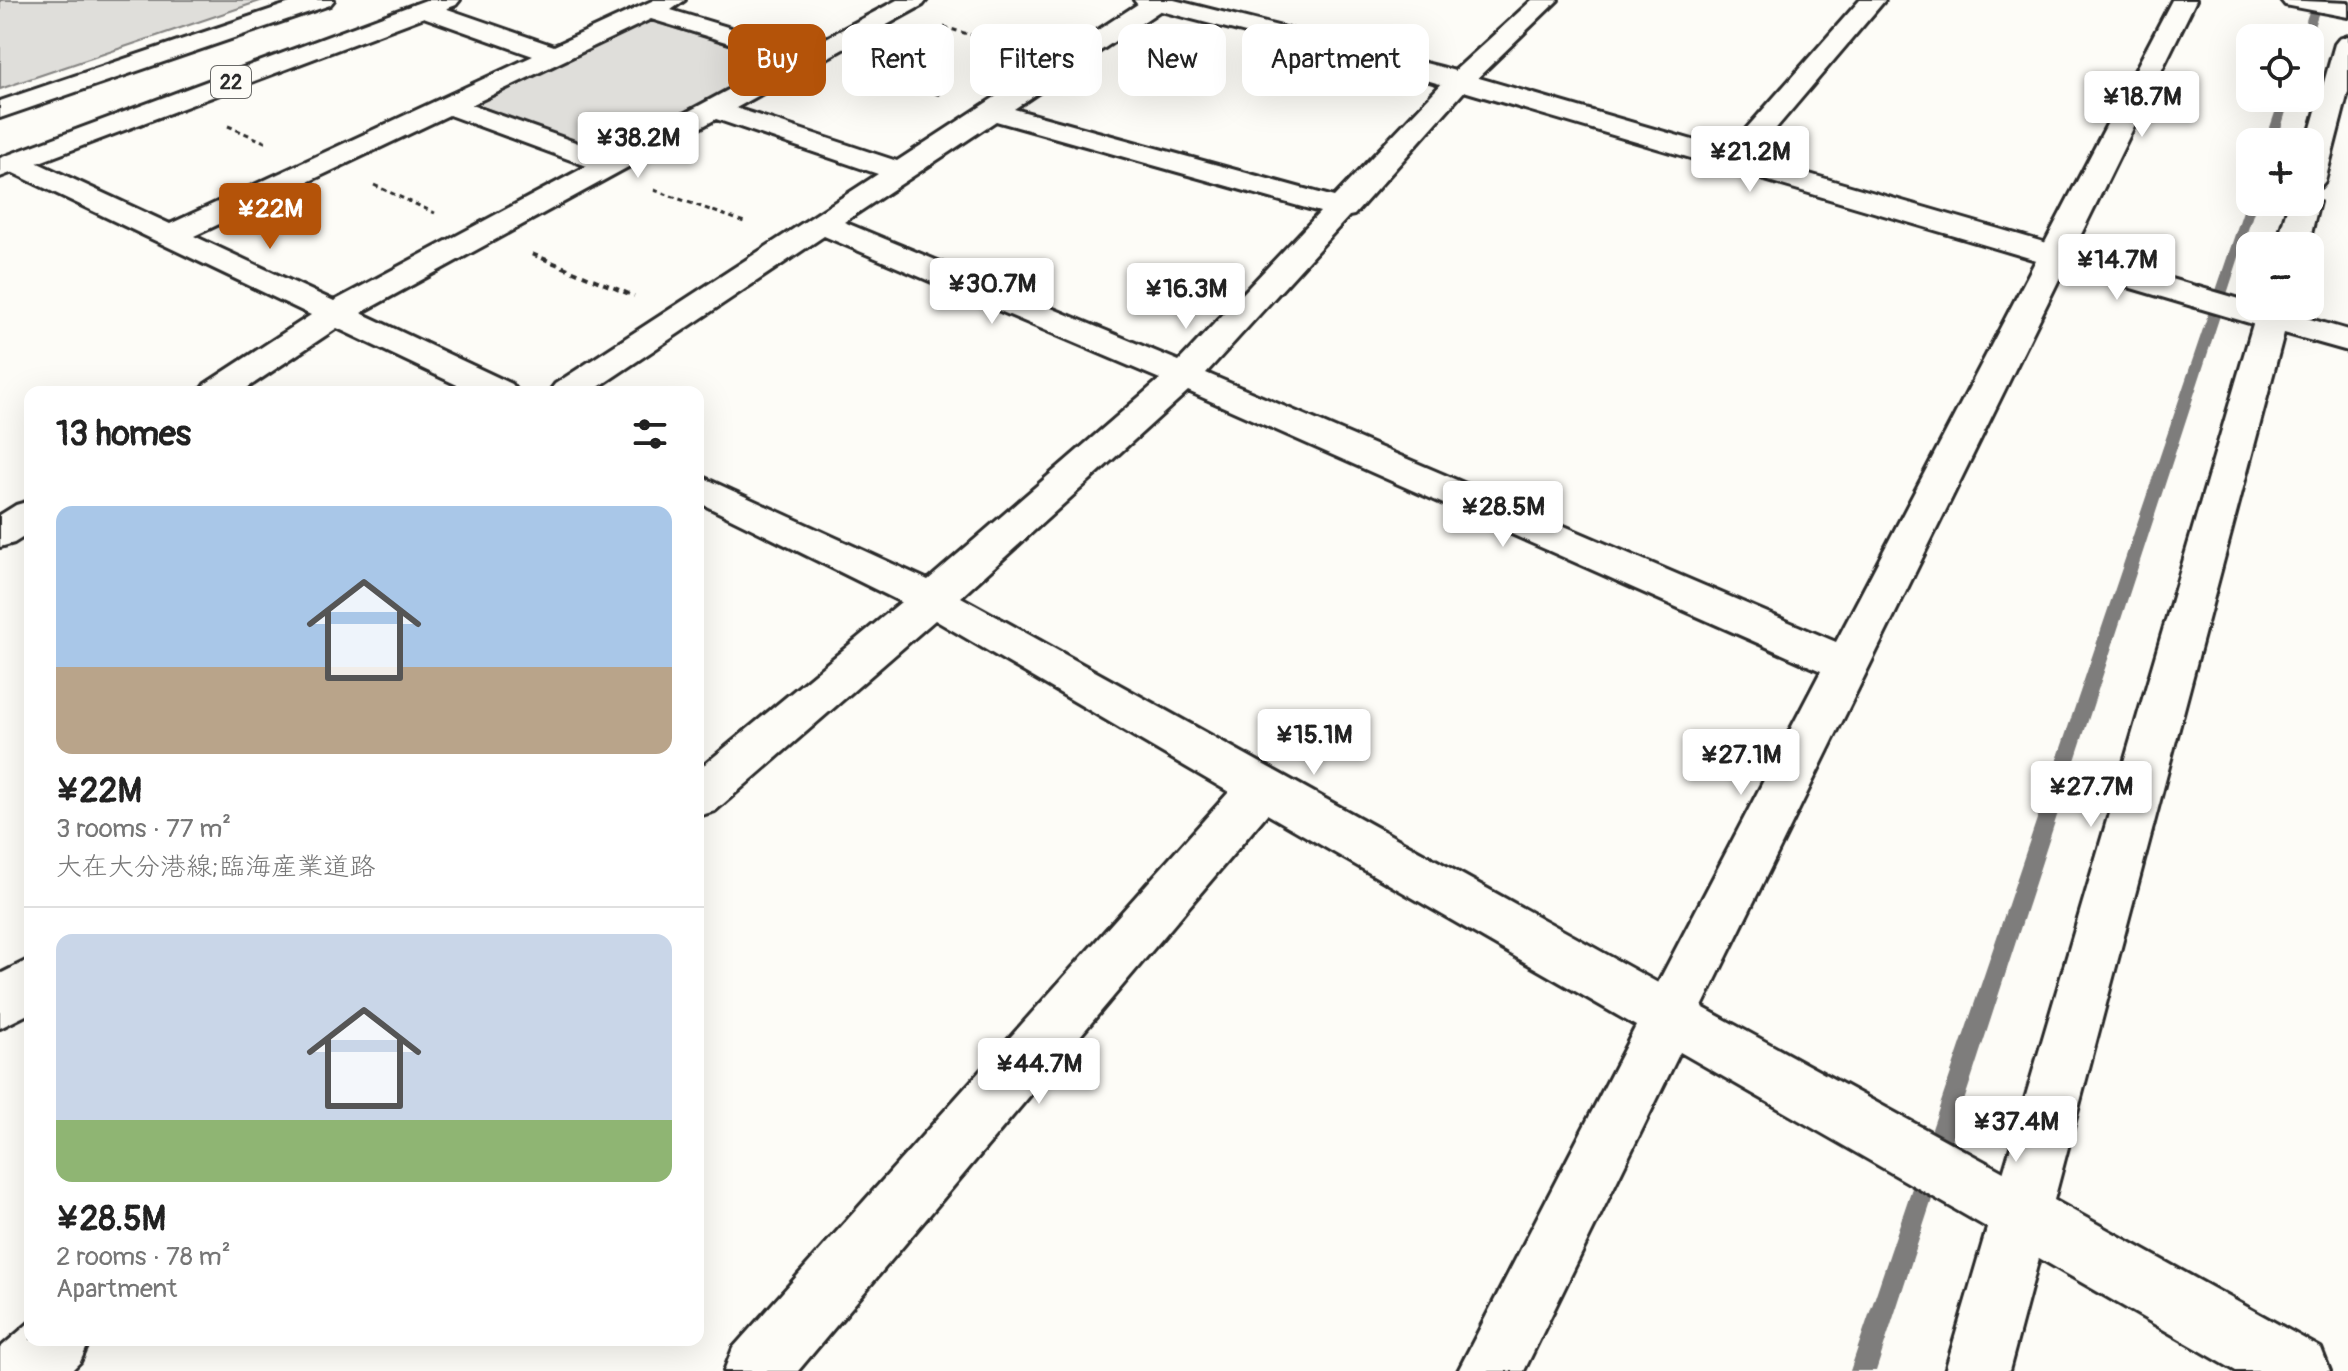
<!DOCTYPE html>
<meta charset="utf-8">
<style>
body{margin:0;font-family:Pangolin,"Klee One",sans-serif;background:#f2f2f2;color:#222;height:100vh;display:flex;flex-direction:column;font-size:30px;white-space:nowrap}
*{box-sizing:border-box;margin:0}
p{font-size:26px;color:#767676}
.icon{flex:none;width:44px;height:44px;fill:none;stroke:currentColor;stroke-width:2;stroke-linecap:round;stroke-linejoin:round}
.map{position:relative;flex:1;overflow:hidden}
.panel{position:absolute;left:24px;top:386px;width:680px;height:960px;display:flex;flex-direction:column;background:#fff;border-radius:16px;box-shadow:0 8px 32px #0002}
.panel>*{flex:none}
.top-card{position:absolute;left:728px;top:24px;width:760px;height:72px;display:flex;gap:16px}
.tools{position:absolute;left:2236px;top:24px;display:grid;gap:16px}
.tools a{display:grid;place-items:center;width:88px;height:88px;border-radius:16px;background:#fff;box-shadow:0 8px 32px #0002;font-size:40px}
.price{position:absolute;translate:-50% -68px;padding:0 18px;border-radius:8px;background:#fff;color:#222;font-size:26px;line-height:52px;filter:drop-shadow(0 2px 4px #0008)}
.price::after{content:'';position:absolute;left:50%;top:48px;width:24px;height:18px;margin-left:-12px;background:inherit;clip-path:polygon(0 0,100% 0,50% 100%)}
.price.on{background:#b45309;color:#fff}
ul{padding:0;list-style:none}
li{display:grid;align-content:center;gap:16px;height:424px;padding:0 32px}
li+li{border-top:2px solid #e0e0e0}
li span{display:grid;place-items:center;height:248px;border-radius:16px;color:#555}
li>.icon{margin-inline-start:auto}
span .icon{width:144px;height:144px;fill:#fffc;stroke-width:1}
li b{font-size:34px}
h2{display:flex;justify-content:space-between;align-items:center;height:96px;padding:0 32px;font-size:34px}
.pill{padding:0 28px;border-radius:16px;background:#fff;box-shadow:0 8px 32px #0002;font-size:28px;line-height:72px}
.pill.on{background:#b45309;color:#fff}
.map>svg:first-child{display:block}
</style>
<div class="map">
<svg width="2348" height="1371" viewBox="0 0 2348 1371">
<rect width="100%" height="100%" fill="#fdfcf7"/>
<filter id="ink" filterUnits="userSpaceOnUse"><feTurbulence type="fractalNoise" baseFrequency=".0125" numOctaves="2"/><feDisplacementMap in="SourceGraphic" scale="16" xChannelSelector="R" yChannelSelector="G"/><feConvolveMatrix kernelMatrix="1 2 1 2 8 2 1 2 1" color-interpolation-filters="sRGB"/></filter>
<g filter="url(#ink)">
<path fill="#dfdeda" stroke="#858482" stroke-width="2" d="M 0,0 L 263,0 L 0,89 Z
M 650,21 L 779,59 L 778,66 L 623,150 L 603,153 L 477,105 L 477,97 L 636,23 Z"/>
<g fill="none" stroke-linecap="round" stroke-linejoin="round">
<path fill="#7e7d7b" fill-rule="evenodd" d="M 2313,0 L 2323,0 L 2310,38 L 2300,38 Z
M 2280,98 L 2290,98 L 2277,142 L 2265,142 Z
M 2247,199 L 2257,202 L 1876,1371 L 1850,1371 Z"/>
<g stroke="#2b2b2b" stroke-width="6">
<path id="street" d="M 654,0 L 685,0 L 671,10 L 804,50 L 897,0 L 927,0 L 923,5 L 736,108 L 897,161 L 1144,0 L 1166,0 L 1168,3 L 1164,8 L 1014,109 L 1334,197 L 1450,75 L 1532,0 L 1558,0 L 1468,87 L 1354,215 L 1349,216 L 1206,373 L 1836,642 L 2172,0 L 2196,0 L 1702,1007 L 2042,1193 L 2051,1214 L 2042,1235 L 2021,1244 L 2000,1235 L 1680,1052 L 1524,1371 L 1458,1371 L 1636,1026 L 1267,814 L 798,1371 L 724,1371 L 733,1348 L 1229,792 L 935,620 L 715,811 L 698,816 L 698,770 L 901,602 L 698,502 L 698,475 L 928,580 L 1160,379 L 824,236 L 591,392 L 549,392 L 555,384 L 878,174 L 716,119 L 361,313 L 512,384 L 518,392 L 472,392 L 337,328 L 241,392 L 199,392 L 205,384 L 311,315 L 5,169 L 1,163 L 5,157 L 15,154 L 25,157 L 170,224 L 533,56 L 415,14 L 412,9 L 415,4 L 433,4 L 554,46 ZM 651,19 L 784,60 L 609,154 L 471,105 ZM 449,115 L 587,166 L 334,301 L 194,236 ZM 996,121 L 1320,212 L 1179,361 L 844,222 ZM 1188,391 L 1821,671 L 1658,983 L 961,597 Z
M 1860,0 L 1885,0 L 1743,167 L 1733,170 L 1723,167 L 1719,161 L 1723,155 Z
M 30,501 L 30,533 L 14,543 L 0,547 L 0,515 L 16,505 Z
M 30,959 L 30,1013 L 0,1028 L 0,974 Z
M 30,1322 L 30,1340 L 90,1340 L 80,1362 L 71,1371 L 0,1371 L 0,1348 Z"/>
</g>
<g stroke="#2b2b2b" stroke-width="6">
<path id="secondary" d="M 1134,0 L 1174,0 L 1441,67 L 2250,302 L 2250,306 L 2291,306 L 2289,313 L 2348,330 L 2348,351 L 2284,333 L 2054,1200 L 2321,1348 L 2330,1371 L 2236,1371 L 2039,1258 L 2009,1371 L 1945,1371 L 2253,324 L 1423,79 L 1138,5 Z
M 2281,0 L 2348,3 L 2348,17 L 2285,5 Z
M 2348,36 L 2348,92 L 2325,181 L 2320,187 L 2310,190 L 2310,142 L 2307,142 L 2335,44 L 2339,39 Z
M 2310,195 L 2319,202 L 2308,246 L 2276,246 L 2289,202 L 2310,202 Z"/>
</g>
<g stroke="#2b2b2b" stroke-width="6">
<path id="primary" d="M 299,0 L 334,0 L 330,5 L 0,118 L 0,101 Z
M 426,0 L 460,0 L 456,5 L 0,177 L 0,158 Z"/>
</g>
<path stroke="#2b2b2b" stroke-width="3" stroke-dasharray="5 4" stroke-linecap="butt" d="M 944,27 L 1015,48
M 866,73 L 941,95
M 228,126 L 267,143
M 374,185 L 435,213
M 654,190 L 747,223"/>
<path stroke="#2b2b2b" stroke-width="4" stroke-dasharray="6 5" stroke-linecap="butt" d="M 532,254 L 634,296"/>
<use href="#street" fill="#fdfcf7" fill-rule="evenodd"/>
<use href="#secondary" fill="#fdfcf7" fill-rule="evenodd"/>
<use href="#primary" fill="#fdfcf7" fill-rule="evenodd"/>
</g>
</g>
<g text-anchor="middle" stroke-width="7" stroke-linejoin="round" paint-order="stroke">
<rect fill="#fdfcf7" stroke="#6a6a68" stroke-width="2" x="211" y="66" width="40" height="32" rx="6"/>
<g font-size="20" font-weight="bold" fill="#2b2b2b">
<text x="231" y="89">22</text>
</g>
</g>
</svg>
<div class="tools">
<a><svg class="icon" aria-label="locate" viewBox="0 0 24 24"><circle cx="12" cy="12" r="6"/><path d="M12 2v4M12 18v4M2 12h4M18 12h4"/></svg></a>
<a>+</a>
<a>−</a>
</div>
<b class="price" style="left:2142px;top:139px">¥18.7M</b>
<b class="price" style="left:638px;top:180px">¥38.2M</b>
<b class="price" style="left:1750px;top:194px">¥21.2M</b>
<b class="price on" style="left:270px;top:251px">¥22M</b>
<b class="price" style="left:2117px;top:302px">¥14.7M</b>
<b class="price" style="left:992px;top:326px">¥30.7M</b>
<b class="price" style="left:1186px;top:331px">¥16.3M</b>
<b class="price" style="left:1503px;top:549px">¥28.5M</b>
<b class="price" style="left:1314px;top:777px">¥15.1M</b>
<b class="price" style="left:1741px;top:797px">¥27.1M</b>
<b class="price" style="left:2091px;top:829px">¥27.7M</b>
<b class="price" style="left:1039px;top:1106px">¥44.7M</b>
<b class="price" style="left:2016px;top:1164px">¥37.4M</b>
<div class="top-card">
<a class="pill on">Buy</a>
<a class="pill">Rent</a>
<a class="pill">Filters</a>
<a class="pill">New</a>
<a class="pill">Apartment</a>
</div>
<section class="panel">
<h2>13 homes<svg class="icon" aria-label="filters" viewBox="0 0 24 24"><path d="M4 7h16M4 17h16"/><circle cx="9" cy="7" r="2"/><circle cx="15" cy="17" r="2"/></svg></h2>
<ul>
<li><span style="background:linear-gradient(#a9c7e8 65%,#b9a48a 0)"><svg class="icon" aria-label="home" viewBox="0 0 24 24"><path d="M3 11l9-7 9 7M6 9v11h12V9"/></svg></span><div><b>¥22M</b><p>3 rooms · 77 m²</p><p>大在大分港線;臨海産業道路</p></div></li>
<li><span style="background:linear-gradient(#c9d6e8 75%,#8fb573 0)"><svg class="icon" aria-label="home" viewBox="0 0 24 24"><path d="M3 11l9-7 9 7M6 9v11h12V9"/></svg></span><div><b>¥28.5M</b><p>2 rooms · 78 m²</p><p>Apartment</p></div></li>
</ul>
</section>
</div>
